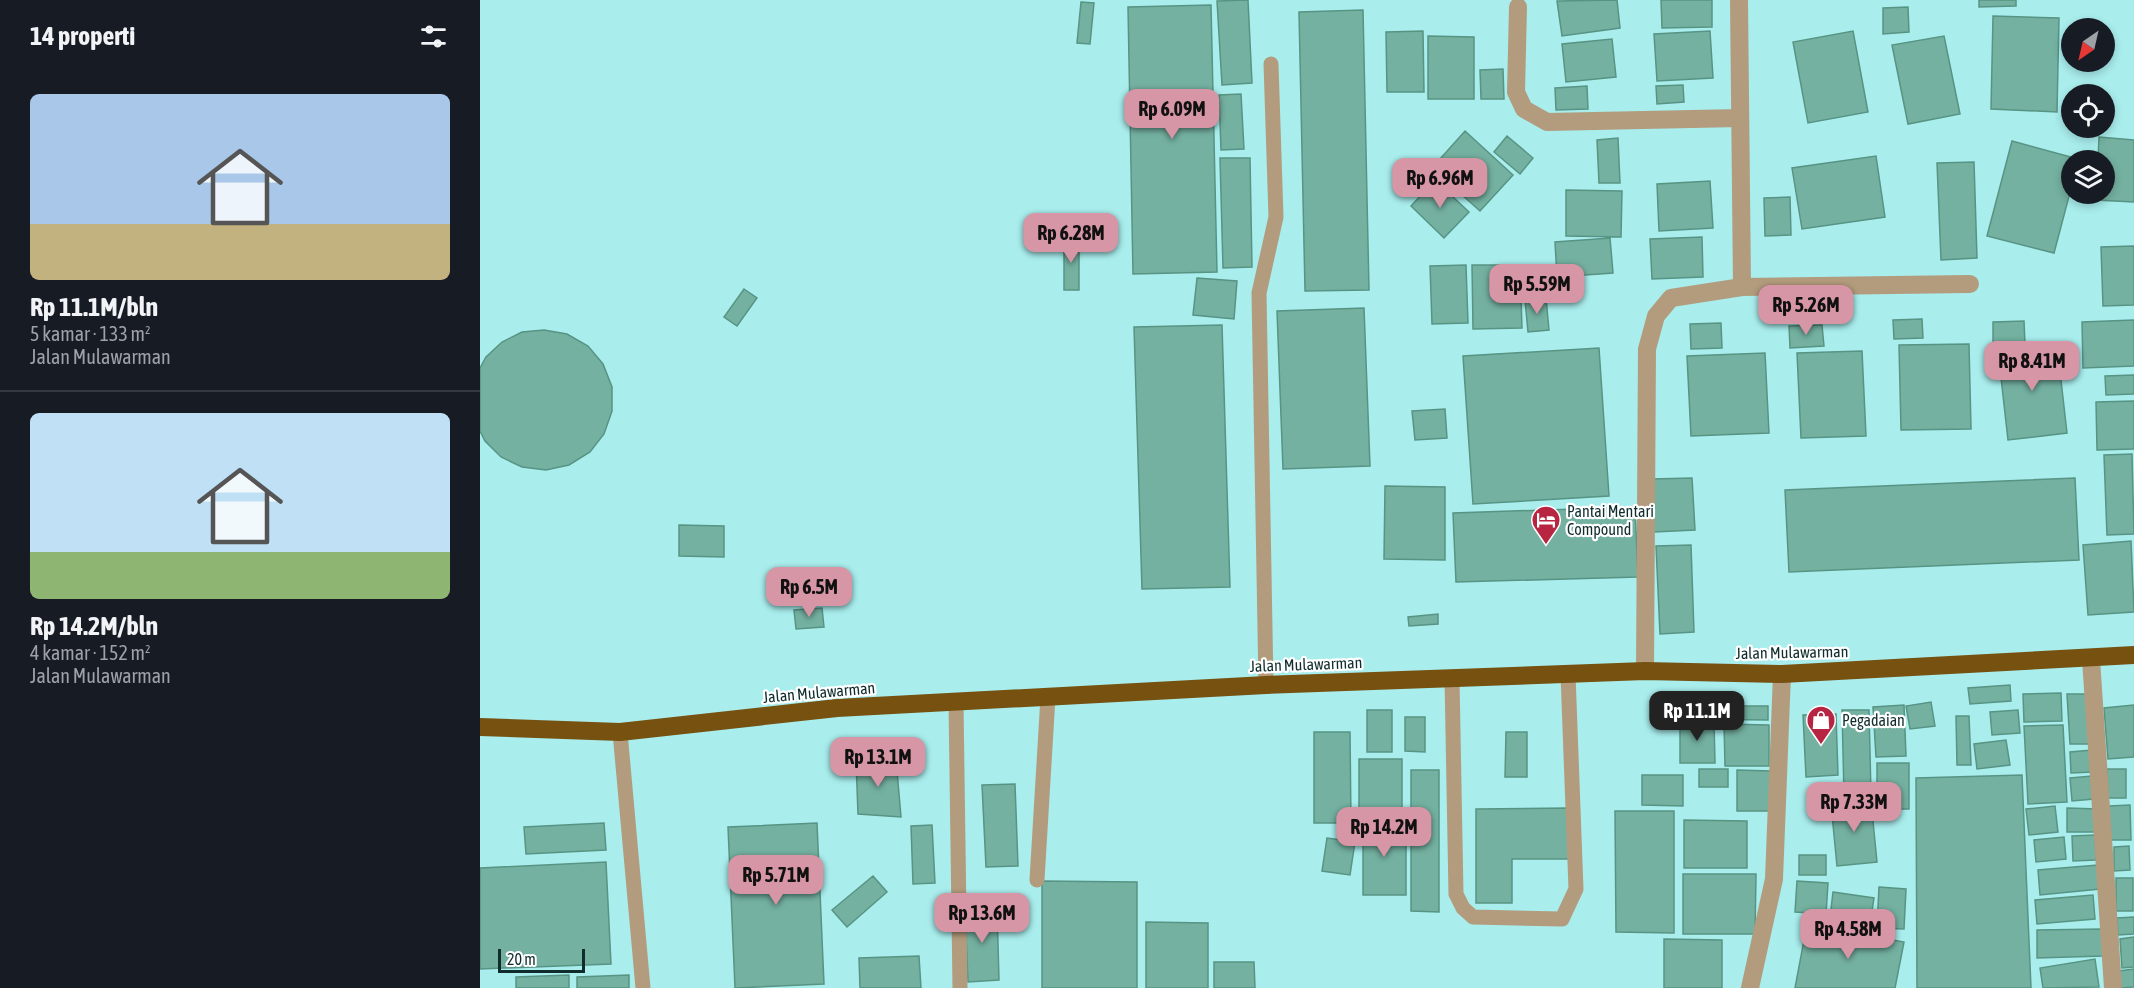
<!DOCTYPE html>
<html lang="id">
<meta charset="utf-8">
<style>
body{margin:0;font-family:"Asap Condensed",sans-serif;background:#242831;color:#f1f3f6;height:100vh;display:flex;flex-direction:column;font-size:22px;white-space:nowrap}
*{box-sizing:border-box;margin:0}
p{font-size:20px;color:#9ea1a6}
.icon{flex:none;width:33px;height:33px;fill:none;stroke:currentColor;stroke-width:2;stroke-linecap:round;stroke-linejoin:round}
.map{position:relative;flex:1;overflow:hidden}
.details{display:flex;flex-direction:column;background:#171b24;width:480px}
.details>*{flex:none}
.needle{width:39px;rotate:214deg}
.buttons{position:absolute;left:1581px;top:18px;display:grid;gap:12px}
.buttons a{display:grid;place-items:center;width:54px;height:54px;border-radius:50%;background:#171b24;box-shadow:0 3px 9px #0003;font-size:30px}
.scale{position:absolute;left:18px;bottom:15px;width:87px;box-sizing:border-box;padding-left:6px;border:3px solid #102c2c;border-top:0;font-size:16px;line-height:21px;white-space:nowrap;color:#102c2c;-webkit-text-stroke:4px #fff;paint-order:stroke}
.price{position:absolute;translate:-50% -51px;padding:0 14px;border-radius:12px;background:#d796a5;color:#111;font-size:20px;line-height:39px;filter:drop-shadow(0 2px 3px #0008)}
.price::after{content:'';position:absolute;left:50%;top:36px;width:18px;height:14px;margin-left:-9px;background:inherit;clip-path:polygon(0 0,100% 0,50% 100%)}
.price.on{background:#222;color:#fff}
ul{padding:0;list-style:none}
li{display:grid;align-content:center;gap:12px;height:318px;padding:0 30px}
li+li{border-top:2px solid #363941}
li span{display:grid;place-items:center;height:186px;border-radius:9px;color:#555}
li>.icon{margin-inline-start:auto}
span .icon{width:108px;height:108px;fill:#fffc;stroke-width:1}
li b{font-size:26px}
h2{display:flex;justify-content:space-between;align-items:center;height:72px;padding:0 30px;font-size:26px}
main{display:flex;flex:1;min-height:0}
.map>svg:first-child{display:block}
</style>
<main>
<section class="details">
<h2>14 properti<svg class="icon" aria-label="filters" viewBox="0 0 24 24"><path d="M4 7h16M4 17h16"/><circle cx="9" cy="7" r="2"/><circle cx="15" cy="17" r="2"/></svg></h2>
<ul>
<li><span style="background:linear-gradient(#a9c7e8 70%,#c2b280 0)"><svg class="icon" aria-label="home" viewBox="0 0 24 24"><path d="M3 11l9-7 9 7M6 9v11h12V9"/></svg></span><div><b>Rp 11.1M/bln</b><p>5 kamar · 133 m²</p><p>Jalan Mulawarman</p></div></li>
<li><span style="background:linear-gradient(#bfe0f5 75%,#8fb573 0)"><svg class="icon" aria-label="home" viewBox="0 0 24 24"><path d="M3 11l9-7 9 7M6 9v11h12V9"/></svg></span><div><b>Rp 14.2M/bln</b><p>4 kamar · 152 m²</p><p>Jalan Mulawarman</p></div></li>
</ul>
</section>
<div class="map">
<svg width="1654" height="988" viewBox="0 0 1654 988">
<rect width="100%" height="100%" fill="#a9eded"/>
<path fill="#74b1a1" stroke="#579484" stroke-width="1.5" d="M 768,0 L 772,83 L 742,85 L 737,1 Z
M 1137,0 L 1140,28 L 1082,36 L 1077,1 Z
M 1181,0 L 1232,0 L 1232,27 L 1182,28 Z
M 1499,0 L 1536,0 L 1536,6 L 1499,7 Z
M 601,2 L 614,3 L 610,44 L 597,43 Z
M 731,5 L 737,272 L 653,274 L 648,7 Z
M 1428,7 L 1429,32 L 1403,34 L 1403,8 Z
M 883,10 L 889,290 L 825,291 L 819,12 Z
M 1513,16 L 1579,18 L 1577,112 L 1511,109 Z
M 943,31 L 944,92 L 907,92 L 906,32 Z
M 1230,31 L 1233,78 L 1177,81 L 1174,34 Z
M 1373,31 L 1388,112 L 1328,123 L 1313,42 Z
M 948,36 L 994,37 L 994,99 L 948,99 Z
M 1464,36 L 1480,114 L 1428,124 L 1412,45 Z
M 1132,39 L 1136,77 L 1086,82 L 1082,44 Z
M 1023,69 L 1024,99 L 1001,99 L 1000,70 Z
M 1203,85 L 1204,102 L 1177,104 L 1176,86 Z
M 1107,86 L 1108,109 L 1076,110 L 1075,88 Z
M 761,94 L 764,149 L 741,150 L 739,95 Z
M 985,131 L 1033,175 L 1000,211 L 952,168 Z
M 1027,136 L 1053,158 L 1040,174 L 1014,152 Z
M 1619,137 L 1654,140 L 1654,202 L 1615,200 L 1615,194 L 1624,194 L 1624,160 L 1618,160 Z
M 1138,138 L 1140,183 L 1119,183 L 1117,140 Z
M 1532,141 L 1598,159 L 1592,160 L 1592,185 L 1574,253 L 1507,236 Z
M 1396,156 L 1405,217 L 1322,229 L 1312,168 Z
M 740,158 L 770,158 L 772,267 L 743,268 Z
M 1494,162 L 1497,258 L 1461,260 L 1457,163 Z
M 955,180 L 989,212 L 964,238 L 931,206 Z
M 1230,181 L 1233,228 L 1179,231 L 1177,184 Z
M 1086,190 L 1142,191 L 1141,237 L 1086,236 Z
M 1310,197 L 1311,235 L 1285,236 L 1284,198 Z
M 584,237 L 599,238 L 599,290 L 584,290 Z
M 1222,237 L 1223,277 L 1172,279 L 1170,239 Z
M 1130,238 L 1133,273 L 1077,277 L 1075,242 Z
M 1654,246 L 1654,305 L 1623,306 L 1621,247 Z
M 986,265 L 988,323 L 952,324 L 950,266 Z
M 992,265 L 1040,265 L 1042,328 L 993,329 Z
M 717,278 L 757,281 L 754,319 L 713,315 Z
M 264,289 L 277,298 L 257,326 L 244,317 Z
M 1066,298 L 1069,330 L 1048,332 L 1045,300 Z
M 884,308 L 890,466 L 803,469 L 797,311 Z
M 1442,319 L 1443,338 L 1414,339 L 1413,320 Z
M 1654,320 L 1654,366 L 1603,368 L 1602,322 Z
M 1544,321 L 1545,344 L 1513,345 L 1513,322 Z
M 1241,323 L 1242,348 L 1211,349 L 1210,324 Z
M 742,325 L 750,587 L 662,589 L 654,327 Z
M 1342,325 L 1344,346 L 1310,348 L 1309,326 Z
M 64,330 L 87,334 L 108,346 L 123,364 L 132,387 L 132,411 L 124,434 L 110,452 L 89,465 L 66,470 L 42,467 L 21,457 L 5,441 L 0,431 L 0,368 L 6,357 L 22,342 L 42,332 Z
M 1489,344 L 1491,429 L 1421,430 L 1419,345 Z
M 1577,345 L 1587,433 L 1528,440 L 1518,351 Z
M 1119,348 L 1129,496 L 993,504 L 983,356 Z
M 1382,351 L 1386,436 L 1321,438 L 1317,353 Z
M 1285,353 L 1289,433 L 1211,436 L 1207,356 Z
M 1654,375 L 1654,394 L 1626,395 L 1625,376 Z
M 1654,401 L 1654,449 L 1617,450 L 1616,402 Z
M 965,409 L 967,438 L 935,440 L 932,411 Z
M 1652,454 L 1654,534 L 1627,535 L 1624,455 Z
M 1212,478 L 1215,530 L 1174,532 L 1172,479 Z
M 1595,478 L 1599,560 L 1309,572 L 1305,490 Z
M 905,486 L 965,487 L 965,560 L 904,559 Z
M 1155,507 L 1158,577 L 976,582 L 973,513 Z
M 199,525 L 244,526 L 244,557 L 199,556 Z
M 1651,541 L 1654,612 L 1608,615 L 1603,545 Z
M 1211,545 L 1214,632 L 1180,634 L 1176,546 Z
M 342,608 L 344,627 L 316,629 L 314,610 Z
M 958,614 L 958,624 L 929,626 L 928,617 Z
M 1530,685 L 1531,701 L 1490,704 L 1488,688 Z
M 1581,693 L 1582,721 L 1544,722 L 1543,694 Z
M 1587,694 L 1609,694 L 1611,744 L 1590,744 Z
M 1451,702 L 1455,726 L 1430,729 L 1426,706 Z
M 1424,705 L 1426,756 L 1396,757 L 1393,707 Z
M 1654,705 L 1654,757 L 1628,759 L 1624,708 Z
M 1201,706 L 1288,706 L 1288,720 L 1201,719 Z
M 887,710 L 912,710 L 912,752 L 887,752 Z
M 1362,710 L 1389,710 L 1391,794 L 1364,795 Z
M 1538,710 L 1540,733 L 1512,735 L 1510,712 Z
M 1356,714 L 1358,775 L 1326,777 L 1323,715 Z
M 1476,716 L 1489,716 L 1491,765 L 1477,765 Z
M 925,717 L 945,717 L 945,752 L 925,751 Z
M 1200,720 L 1234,721 L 1235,763 L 1200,763 Z
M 1244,724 L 1289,725 L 1289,766 L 1245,766 Z
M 1583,725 L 1587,802 L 1548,804 L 1544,726 Z
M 834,732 L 870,732 L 871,823 L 834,823 Z
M 1026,732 L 1047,732 L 1047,777 L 1025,777 Z
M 1526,740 L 1530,765 L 1497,769 L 1494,744 Z
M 1612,750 L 1613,772 L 1591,773 L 1590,752 Z
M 416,759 L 421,817 L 378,814 L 376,761 Z
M 879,759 L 922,759 L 922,816 L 879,816 Z
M 1397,763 L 1429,763 L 1429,809 L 1397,809 Z
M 1219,769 L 1248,769 L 1248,787 L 1219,787 Z
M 1627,769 L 1646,769 L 1646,798 L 1628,798 Z
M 931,770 L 959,770 L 959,912 L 931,911 Z
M 1257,770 L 1291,771 L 1291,811 L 1257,811 Z
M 1162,775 L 1203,775 L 1203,806 L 1162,805 Z
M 1542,775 L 1551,988 L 1437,988 L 1436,778 Z
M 1612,776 L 1614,799 L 1592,801 L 1590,778 Z
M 535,784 L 538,866 L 506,867 L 502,785 Z
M 1391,801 L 1397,862 L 1357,866 L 1351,804 Z
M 1650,805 L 1651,840 L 1630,840 L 1629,806 Z
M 1575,806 L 1578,832 L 1549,835 L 1546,809 Z
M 1088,808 L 1089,859 L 1032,859 L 1032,903 L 996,903 L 996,809 Z
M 1587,808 L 1618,809 L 1618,832 L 1587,832 Z
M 1135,811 L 1194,811 L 1194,933 L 1136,932 Z
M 1204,820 L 1267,821 L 1267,868 L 1204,868 Z
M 883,821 L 926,822 L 926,895 L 883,895 Z
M 124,823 L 126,850 L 46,854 L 44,827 Z
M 337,823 L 344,984 L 255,988 L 248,827 Z
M 452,825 L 455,883 L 433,884 L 431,826 Z
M 1615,835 L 1616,860 L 1593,861 L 1592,836 Z
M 1584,837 L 1586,859 L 1556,862 L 1554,840 Z
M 847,838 L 875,842 L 870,875 L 842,871 Z
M 1649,846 L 1650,870 L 1634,871 L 1634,847 Z
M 1319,855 L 1346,855 L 1346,875 L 1319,875 Z
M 126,862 L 131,964 L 0,969 L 0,868 Z
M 1618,865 L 1620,889 L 1560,895 L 1558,870 Z
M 1203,874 L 1276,874 L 1275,934 L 1203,934 Z
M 393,876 L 407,892 L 367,927 L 352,910 Z
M 1636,878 L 1653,878 L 1653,911 L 1636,911 Z
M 562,881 L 657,882 L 657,988 L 562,988 Z
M 1317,881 L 1348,883 L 1346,914 L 1315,912 Z
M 1399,887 L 1426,889 L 1424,929 L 1397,928 Z
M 1353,892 L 1394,898 L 1390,924 L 1350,918 Z
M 1613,895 L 1615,919 L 1557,924 L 1555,900 Z
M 517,907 L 519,980 L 488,982 L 485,908 Z
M 1654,917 L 1654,934 L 1638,935 L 1637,918 Z
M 666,922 L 728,923 L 728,988 L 666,988 Z
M 1327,924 L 1424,942 L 1415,988 L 1315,988 Z
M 1623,929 L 1623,956 L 1557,958 L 1557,930 Z
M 1654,937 L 1654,967 L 1642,968 L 1640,939 Z
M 1184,939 L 1242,940 L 1242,988 L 1184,988 Z
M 439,956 L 441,988 L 380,988 L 379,958 Z
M 1615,959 L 1619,987 L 1563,988 L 1560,968 Z
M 734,962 L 774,962 L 775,988 L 734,988 Z
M 1654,969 L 1654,987 L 1641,988 L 1639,971 Z
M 89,975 L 89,988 L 36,988 L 36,977 Z
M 149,975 L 149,988 L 97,988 L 97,977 Z"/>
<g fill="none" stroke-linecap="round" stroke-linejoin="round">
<path stroke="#b39c7d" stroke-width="15" d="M 972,678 L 976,894 L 983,908 L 993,917 L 1082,919 L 1096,889 L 1088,674
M 786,685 L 779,293 L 796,217 L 791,64
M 476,702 L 480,988
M 140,732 L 163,988
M 557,880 L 568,697"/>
<path stroke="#b39c7d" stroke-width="18" d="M 1259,0 L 1262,287
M 1038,7 L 1036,92 L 1044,109 L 1067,122 L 1260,118
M 1611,659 L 1633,988
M 1165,671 L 1167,349 L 1176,316 L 1191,298 L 1262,287 L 1490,284
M 1270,988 L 1294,879 L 1302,674"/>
<path stroke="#765110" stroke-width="18" d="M 0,727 L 140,732 L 357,708 L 786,685 L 1165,671 L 1302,674 L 1654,655"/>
</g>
<defs>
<g id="hotel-pin" transform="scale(1.5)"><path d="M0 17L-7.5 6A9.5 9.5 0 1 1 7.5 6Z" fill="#b72542" stroke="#fff"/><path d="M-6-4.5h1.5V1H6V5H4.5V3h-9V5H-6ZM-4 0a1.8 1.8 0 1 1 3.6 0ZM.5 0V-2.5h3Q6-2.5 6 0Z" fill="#fff"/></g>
<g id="shop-pin" transform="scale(1.5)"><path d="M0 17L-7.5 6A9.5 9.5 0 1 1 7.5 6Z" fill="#b72542" stroke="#fff"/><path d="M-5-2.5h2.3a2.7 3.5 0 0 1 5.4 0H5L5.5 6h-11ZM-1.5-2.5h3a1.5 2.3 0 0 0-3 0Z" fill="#fff"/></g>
</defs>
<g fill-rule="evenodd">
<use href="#hotel-pin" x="1066" y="520"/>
<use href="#shop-pin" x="1341" y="720"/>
</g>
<g text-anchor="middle" stroke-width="4.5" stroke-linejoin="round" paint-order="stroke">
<g font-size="16" fill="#102c2c" stroke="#fff" text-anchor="start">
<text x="1087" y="517">Pantai Mentari<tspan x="1087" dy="18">Compound</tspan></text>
<text x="1362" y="726">Pegadaian</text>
</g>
<g font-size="16" fill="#102c2c" stroke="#fff">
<text transform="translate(1312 652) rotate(-1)" y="6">Jalan Mulawarman</text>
<text transform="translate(826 664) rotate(-2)" y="6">Jalan Mulawarman</text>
<text transform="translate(339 692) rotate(-5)" y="6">Jalan Mulawarman</text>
</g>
</g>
</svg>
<div class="buttons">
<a><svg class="needle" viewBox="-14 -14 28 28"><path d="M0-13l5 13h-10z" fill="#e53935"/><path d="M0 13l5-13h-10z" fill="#9ea1a6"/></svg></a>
<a><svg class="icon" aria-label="locate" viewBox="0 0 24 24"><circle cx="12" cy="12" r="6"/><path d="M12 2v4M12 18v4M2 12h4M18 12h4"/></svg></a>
<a><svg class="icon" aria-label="layers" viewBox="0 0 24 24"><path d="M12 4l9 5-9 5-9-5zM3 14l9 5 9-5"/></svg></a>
</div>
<div class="scale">20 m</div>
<b class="price" style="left:692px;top:140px">Rp 6.09M</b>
<b class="price" style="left:960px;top:209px">Rp 6.96M</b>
<b class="price" style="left:591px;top:264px">Rp 6.28M</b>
<b class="price" style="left:1057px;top:315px">Rp 5.59M</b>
<b class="price" style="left:1326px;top:336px">Rp 5.26M</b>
<b class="price" style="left:1552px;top:392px">Rp 8.41M</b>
<b class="price" style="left:329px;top:618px">Rp 6.5M</b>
<b class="price on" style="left:1217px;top:742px">Rp 11.1M</b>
<b class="price" style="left:398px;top:788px">Rp 13.1M</b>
<b class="price" style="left:1374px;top:833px">Rp 7.33M</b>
<b class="price" style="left:904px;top:858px">Rp 14.2M</b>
<b class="price" style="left:296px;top:906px">Rp 5.71M</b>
<b class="price" style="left:502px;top:944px">Rp 13.6M</b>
<b class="price" style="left:1368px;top:960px">Rp 4.58M</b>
</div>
</main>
